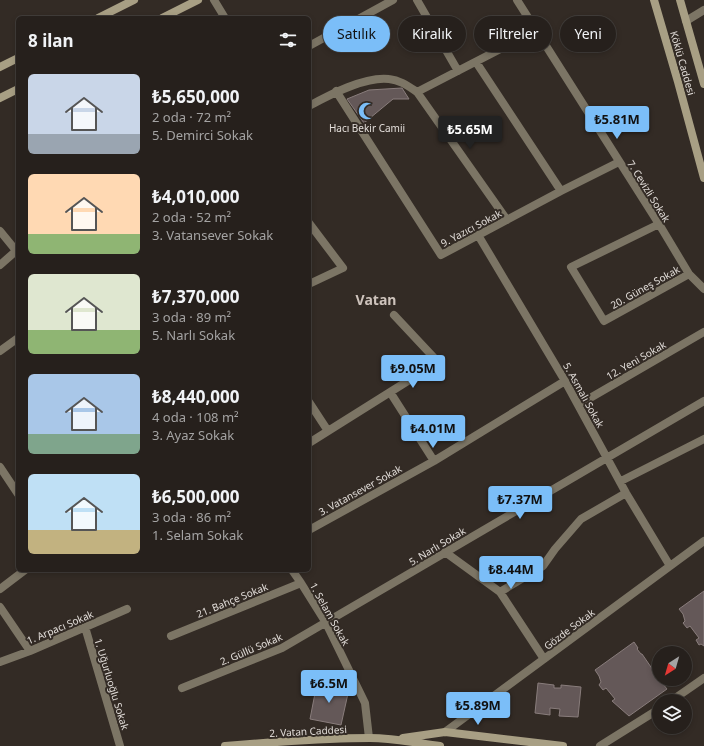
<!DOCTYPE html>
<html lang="tr">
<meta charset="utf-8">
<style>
body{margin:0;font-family:"Noto Sans",sans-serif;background:#322d29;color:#f1f3f6;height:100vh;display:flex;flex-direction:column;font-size:15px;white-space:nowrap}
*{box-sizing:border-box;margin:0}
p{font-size:13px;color:#a4a3a3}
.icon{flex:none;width:22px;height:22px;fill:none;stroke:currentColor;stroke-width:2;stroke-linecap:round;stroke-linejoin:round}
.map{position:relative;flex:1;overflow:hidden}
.panel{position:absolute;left:16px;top:16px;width:295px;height:556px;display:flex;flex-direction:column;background:#26201c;border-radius:6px;box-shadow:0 2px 6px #0003,0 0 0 1px #423e3b}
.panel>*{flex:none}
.guide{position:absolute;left:323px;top:16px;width:321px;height:36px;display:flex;gap:8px}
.needle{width:26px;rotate:217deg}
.controls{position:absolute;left:652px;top:646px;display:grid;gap:8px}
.controls a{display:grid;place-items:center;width:40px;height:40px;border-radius:50%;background:#26201c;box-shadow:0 2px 6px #0003,0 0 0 1px #423e3b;font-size:20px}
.price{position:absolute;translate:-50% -34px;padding:0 9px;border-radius:4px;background:#7bbef8;color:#111;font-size:13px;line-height:26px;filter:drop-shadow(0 1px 2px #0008)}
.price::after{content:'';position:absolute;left:50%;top:24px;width:12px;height:9px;margin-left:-6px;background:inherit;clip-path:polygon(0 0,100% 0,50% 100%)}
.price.active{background:#222;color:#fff}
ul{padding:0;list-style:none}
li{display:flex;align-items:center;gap:12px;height:100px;padding:0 12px}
li span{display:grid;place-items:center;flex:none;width:112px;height:80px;border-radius:6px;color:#555}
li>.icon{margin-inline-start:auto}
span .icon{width:48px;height:48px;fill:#fffc;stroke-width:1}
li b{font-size:17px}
h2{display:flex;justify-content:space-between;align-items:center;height:48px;padding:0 12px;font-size:17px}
.tag{padding:0 14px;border-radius:18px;background:#26201c;box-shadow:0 2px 6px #0003,0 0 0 1px #423e3b;font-size:14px;line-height:36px}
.tag.active{background:#7bbef8;color:#111}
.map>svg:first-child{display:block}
</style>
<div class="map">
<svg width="704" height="746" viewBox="0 0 704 746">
<rect width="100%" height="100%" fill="#332b25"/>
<path fill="#645858" stroke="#897d7c" d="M 402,88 L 409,99 L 393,99 L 364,123 L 347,99 L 369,90 Z
M 704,591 L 704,646 L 701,644 L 699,645 L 696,640 L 699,638 L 690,626 L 687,628 L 683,623 L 685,621 L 683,614 L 679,609 Z
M 634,642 L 638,648 L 637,649 L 641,654 L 642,654 L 653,670 L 654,669 L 659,676 L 658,678 L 667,689 L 629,716 L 612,701 L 615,699 L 606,688 L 603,690 L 599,685 L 601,682 L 599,676 L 595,670 Z
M 317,683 L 349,689 L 341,725 L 310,719 Z
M 538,683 L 554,685 L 554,688 L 561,688 L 561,685 L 581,687 L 578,717 L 559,716 L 560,709 L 550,708 L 550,715 L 535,713 Z"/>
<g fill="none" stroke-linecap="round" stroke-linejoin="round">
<path stroke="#7c7565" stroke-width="8" d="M 214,0 L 225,18
M 417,0 L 458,71
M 517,0 L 659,224 L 689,274 L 704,289
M 686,21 L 704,10
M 309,46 L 393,0
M 476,62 L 561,191
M 336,91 L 441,255 L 561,191 L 619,162
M 417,92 L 507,220
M 309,106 C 329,95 365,76 389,79 C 400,80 408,86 417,92 L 535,31
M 309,223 L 343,268 L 309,284
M 659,224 L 571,267 L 604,321 L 689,274
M 0,231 L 18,253
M 478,235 L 565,381 L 626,493 L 670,566
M 0,265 L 16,251
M 0,351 L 18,338
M 390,392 L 434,461
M 309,402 L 328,431
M 578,405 L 704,332
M 309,443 L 438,362 L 394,315
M 0,467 L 18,494
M 621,481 L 704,439
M 309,530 L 434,461 L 565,381
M 445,552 L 500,592 L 544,659
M 292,570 L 301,583 L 326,623 L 365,703 L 369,738
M 0,589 L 25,570
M 500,592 L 543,566 L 555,549 L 581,519 L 626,493
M 0,607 L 30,651
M 85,627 L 120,746
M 171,636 L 301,583
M 0,662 L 30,651 L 127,609
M 182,688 L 282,648 L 704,401
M 671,701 L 704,678
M 445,732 L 704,541
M 600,746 L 659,709"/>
<path stroke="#a89f84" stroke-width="8" d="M 654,0 L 678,82 L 704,178
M 680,0 L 704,84
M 98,18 L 134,0
M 162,18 L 198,0
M 0,67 L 18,58
M 0,98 L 18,89
M 403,738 L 445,732 L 563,746
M 225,746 C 273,742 322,738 370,738 C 393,738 417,743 440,746"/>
</g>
<defs>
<g id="mosque-bare" transform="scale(1.38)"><path d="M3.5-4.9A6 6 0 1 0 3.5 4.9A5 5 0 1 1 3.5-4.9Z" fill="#7bbef8" stroke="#332b25" stroke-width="2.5" paint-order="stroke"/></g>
</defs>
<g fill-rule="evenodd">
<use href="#mosque-bare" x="367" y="111"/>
</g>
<g text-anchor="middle" stroke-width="4" stroke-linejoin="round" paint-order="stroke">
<g font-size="10" fill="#e2ddd9" stroke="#332b25">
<text transform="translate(683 63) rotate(74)" y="4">Köklü Caddesi</text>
<text transform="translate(649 191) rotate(58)" y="4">7. Cevizli Sokak</text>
<text transform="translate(471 228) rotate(-28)" y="4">9. Yazıcı Sokak</text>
<text transform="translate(645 287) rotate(-29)" y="4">20. Güneş Sokak</text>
<text transform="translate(636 360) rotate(-30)" y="4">12. Yeni Sokak</text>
<text transform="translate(584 395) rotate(61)" y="4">5. Asmalı Sokak</text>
<text transform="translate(360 490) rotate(-29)" y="4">3. Vatansever Sokak</text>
<text transform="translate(437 546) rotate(-31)" y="4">5. Narlı Sokak</text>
<text transform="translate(232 600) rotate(-22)" y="4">21. Bahçe Sokak</text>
<text transform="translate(330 614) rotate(61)" y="4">1. Selam Sokak</text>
<text transform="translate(60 627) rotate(-23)" y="4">1. Arpacı Sokak</text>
<text transform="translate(569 629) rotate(-37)" y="4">Gözde Sokak</text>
<text transform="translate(251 649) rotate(-23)" y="4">2. Güllü Sokak</text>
<text transform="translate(112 684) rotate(73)" y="4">1. Uğurluoğlu Sokak</text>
<text transform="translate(308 731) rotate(-3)" y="4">2. Vatan Caddesi</text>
</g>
<g font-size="10" fill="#e2ddd9" stroke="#332b25">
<text x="367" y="132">Hacı Bekir Camii</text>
</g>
<g font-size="14" font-weight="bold" fill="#cec3bc" stroke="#332b25">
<text x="376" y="305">Vatan</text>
</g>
</g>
</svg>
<div class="controls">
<a><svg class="needle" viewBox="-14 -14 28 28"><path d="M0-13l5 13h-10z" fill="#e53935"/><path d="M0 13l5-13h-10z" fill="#a4a3a3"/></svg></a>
<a><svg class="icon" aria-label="layers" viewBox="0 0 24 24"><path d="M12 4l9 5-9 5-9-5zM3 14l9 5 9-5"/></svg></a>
</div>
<b class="price" style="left:617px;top:140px">₺5.81M</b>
<b class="price active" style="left:470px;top:150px">₺5.65M</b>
<b class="price" style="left:413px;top:389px">₺9.05M</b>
<b class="price" style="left:433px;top:449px">₺4.01M</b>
<b class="price" style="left:520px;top:520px">₺7.37M</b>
<b class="price" style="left:511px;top:590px">₺8.44M</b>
<b class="price" style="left:329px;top:704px">₺6.5M</b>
<b class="price" style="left:478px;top:726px">₺5.89M</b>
<div class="guide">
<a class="tag active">Satılık</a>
<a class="tag">Kiralık</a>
<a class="tag">Filtreler</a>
<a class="tag">Yeni</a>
</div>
<section class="panel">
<h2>8 ilan<svg class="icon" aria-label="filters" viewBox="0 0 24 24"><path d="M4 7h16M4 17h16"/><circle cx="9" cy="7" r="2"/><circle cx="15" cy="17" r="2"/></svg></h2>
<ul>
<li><span style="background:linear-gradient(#c9d6e8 75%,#9aa5b1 0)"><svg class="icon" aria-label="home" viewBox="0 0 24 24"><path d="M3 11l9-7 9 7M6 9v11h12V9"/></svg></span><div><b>₺5,650,000</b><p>2 oda · 72 m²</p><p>5. Demirci Sokak</p></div></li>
<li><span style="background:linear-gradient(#ffd9b3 75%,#8fb573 0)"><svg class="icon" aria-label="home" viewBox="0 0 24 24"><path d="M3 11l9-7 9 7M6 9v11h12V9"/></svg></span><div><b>₺4,010,000</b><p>2 oda · 52 m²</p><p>3. Vatansever Sokak</p></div></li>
<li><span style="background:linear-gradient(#dfe7d0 70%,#8fb573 0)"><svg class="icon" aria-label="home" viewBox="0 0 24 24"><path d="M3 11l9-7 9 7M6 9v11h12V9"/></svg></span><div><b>₺7,370,000</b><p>3 oda · 89 m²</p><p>5. Narlı Sokak</p></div></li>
<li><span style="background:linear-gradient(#a9c7e8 75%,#7fa58c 0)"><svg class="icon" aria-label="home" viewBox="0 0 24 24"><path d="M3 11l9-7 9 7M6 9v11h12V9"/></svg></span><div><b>₺8,440,000</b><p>4 oda · 108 m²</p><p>3. Ayaz Sokak</p></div></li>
<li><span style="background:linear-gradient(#bfe0f5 70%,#c2b280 0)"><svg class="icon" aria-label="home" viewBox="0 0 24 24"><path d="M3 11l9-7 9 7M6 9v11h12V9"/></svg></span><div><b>₺6,500,000</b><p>3 oda · 86 m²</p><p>1. Selam Sokak</p></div></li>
</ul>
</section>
</div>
